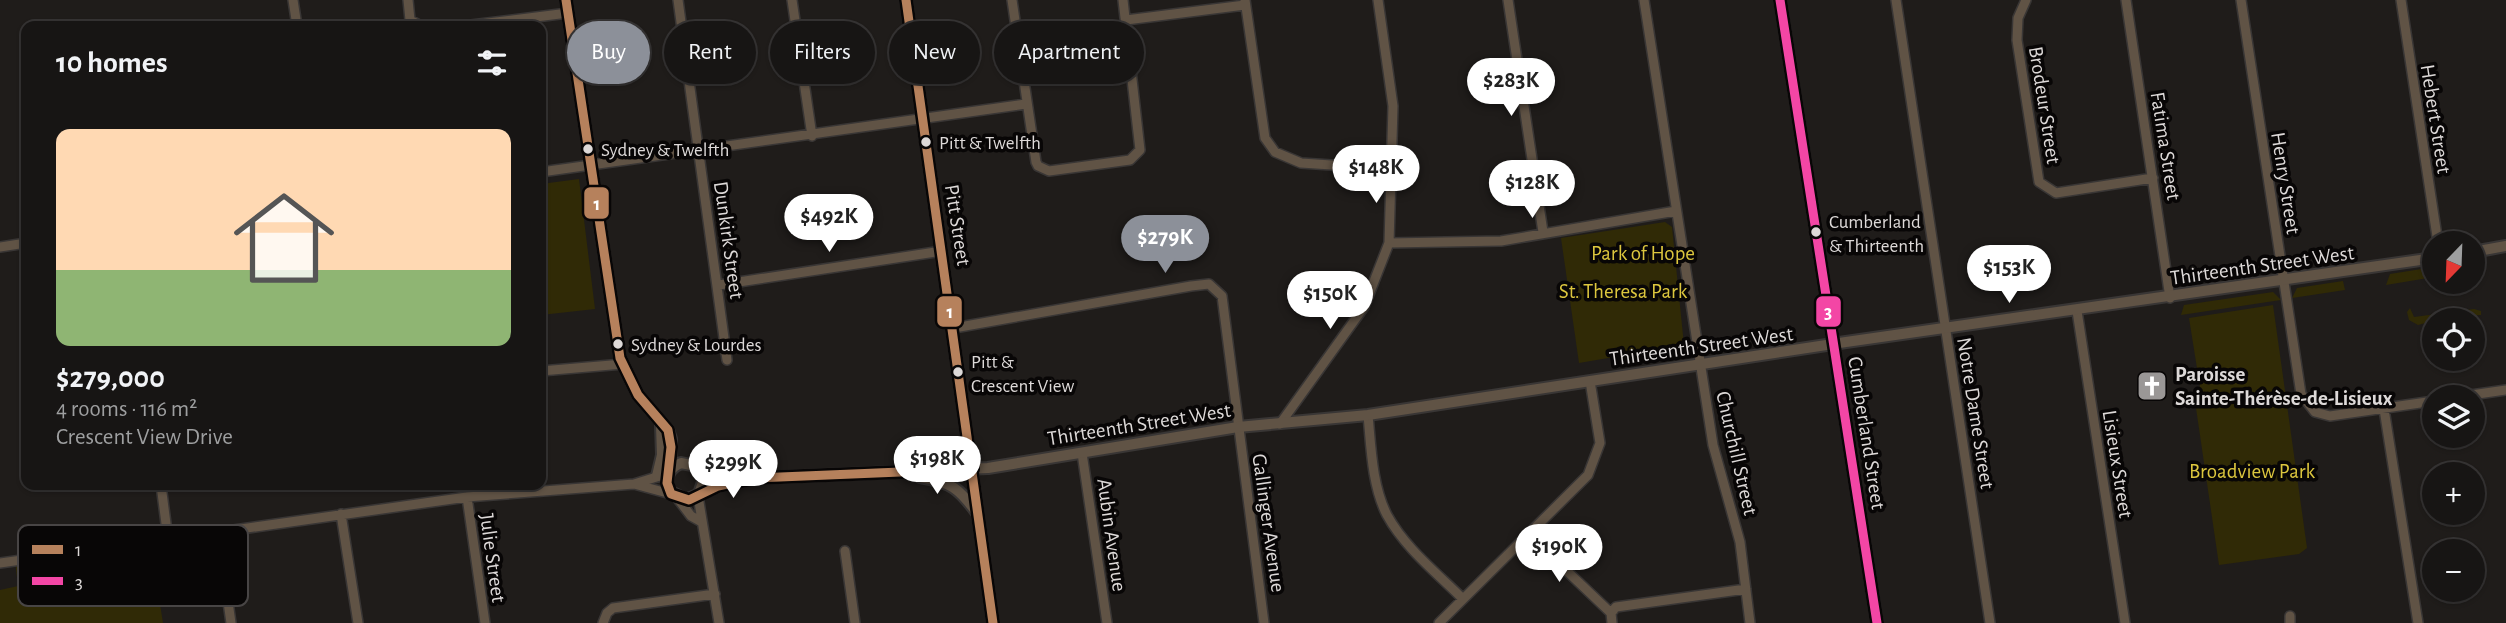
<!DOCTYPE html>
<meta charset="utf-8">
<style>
body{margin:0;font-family:"Alegreya Sans",sans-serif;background:#201e1d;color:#f1f3f6;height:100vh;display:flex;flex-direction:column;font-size:26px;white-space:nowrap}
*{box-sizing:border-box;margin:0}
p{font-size:23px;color:#9e9fa0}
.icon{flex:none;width:38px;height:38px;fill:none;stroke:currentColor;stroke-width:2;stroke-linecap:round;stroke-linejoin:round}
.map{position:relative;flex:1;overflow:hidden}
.panel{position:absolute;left:21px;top:21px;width:525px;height:469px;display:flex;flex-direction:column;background:#171514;border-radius:14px;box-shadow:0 2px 5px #0004,0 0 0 2px #363434}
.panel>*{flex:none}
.banner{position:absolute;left:567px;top:21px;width:665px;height:63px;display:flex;gap:14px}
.needle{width:46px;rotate:203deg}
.buttons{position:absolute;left:2422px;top:231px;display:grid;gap:14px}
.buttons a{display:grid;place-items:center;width:63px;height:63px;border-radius:50%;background:#171514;box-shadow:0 2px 5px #0004,0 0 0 2px #363434;font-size:35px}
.price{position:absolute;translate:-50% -60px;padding:0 16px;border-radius:24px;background:#fff;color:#222;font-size:23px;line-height:46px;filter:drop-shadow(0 2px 4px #0008)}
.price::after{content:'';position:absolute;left:50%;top:42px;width:21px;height:16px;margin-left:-10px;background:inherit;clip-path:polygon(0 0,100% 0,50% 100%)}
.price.on{background:#8c9099;color:#fff}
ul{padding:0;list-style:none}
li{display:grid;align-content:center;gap:14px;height:371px;padding:0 35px}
li span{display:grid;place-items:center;height:217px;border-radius:14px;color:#555}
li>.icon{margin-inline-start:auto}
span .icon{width:126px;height:126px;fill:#fffc;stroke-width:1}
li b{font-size:30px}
h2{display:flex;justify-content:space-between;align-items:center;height:84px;padding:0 35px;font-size:30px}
.chip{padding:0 24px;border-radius:32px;background:#171514;box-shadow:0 2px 5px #0004,0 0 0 2px #363434;font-size:24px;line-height:63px}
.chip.on{background:#8c9099;color:#fff}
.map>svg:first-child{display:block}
</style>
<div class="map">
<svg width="2506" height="623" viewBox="0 0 2506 623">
<rect width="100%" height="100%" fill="#1f1c1a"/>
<path fill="#302a06" d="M 579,179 L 595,309 L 541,315 L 541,184 Z
M 1665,222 L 1672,227 L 1684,345 L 1579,363 L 1561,238 Z
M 2434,267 L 2434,277 L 2386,285 L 2390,274 Z
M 2343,281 L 2345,290 L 2292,298 L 2297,288 Z
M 2273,292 L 2281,300 L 2181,315 L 2184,305 Z
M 2273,305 L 2307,548 L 2299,554 L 2219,565 L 2196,408 L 2203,406 L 2189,318 Z
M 2410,308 L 2414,317 L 2474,309 L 2481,311 L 2481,315 L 2447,317 L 2418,325 L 2409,320 L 2407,312 Z
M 150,541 L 163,623 L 0,623 L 0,590 L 18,586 L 15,561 Z"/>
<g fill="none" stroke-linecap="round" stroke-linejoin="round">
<g stroke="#393635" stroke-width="12">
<path id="minor" d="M 293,0 L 297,26
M 408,0 L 410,20 L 421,26
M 678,0 L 727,360
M 792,0 L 812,136
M 1012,0 L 1036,162 L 1038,166 L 1049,171 L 1130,160 L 1140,150 L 1123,0
M 1245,0 L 1265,138 L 1275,152 L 1301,163 L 1392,169
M 1508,0 L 1543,232
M 1644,0 L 1713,445 L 1740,542 L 1750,623
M 1896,0 L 1990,623
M 2026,0 L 2018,18 L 2017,40 L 2039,182 L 2056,193 L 2153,178
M 2126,0 L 2170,298
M 2241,0 L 2301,394 L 2315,412 L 2330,416 L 2434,401
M 2401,0 L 2438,243
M 1126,20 L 1245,5
M 463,26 L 568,13
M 541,172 L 1026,104
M 1389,243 L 1501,241 L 1676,211
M 0,247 L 26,243
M 719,285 L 942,251
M 2077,311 L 2125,623
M 954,328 L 1191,286 L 1209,284 L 1222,296 L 1264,623
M 541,371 L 623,364
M 2457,397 L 2506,390
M 2384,409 L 2418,623
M 1368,415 C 1371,447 1372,486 1387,515 C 1405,548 1437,573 1463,599
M 1280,424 L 1364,307 L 1389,243 L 1393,106 L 1378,0
M 1082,453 L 1107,623
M 634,484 L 671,494
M 161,485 L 168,539
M 698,496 L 719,623
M 467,497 L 485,623
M 678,499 L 691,516 L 700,521
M 341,514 L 358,623
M 218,532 L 231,623
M 1528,534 L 1611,613 L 1612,623
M 845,551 L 855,623
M 0,563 L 467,497 L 634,484 L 663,475
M 1611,613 L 1616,607 L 1746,589
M 2290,616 L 2290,623
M 603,623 L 607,613 L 613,608 L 715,594
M 1439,623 L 1588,475 L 1600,443 L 1590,381"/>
</g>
<g stroke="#393635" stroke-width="14">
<path id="tertiary" d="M 566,0 L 620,358 L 638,395 L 668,430 L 671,439 L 670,470
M 906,0 L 993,623
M 1780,0 L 1877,623
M 2473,252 L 2506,246
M 697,466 C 718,472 736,469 756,478
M 657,476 L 662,455 L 661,425
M 920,477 C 951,482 959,488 977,513
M 699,494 L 704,479 L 696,466 L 681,463 C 669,468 664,478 669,491 L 686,500 L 718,486 L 756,478 L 988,468 L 1238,427 L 1368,415 L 1846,342 L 2434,258"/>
</g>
<use href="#minor" stroke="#605345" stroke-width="9"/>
<use href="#tertiary" stroke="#605345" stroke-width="10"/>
<g stroke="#080606" stroke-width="14">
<path id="bus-1" d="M 566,0 L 620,358 L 638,395 L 668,430 L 671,447 L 667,483 L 671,494 L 689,500 L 718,486 L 756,478 L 973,469
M 906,0 L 993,623"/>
</g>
<g stroke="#080606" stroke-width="14">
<path id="bus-2" d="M 1780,0 L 1877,623"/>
</g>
<use href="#bus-1" stroke="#b6815c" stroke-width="9"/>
<use href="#bus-2" stroke="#f346a5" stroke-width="9"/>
</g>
<defs>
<g id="church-square" transform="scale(1.575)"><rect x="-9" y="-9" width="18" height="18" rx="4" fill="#9a9796" stroke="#080606"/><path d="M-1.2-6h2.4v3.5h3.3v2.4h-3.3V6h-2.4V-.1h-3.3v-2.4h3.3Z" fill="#fff"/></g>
</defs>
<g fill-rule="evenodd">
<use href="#church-square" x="2152" y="386"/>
</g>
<g fill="#ddd9d8" stroke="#080606" stroke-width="2.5">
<circle cx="926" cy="142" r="6"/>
<circle cx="588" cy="149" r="6"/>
<circle cx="1816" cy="232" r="6"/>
<circle cx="618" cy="344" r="6"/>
<circle cx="958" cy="372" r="6"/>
</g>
<g text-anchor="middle" stroke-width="7" stroke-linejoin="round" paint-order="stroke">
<g font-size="19" fill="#ddd9d8" stroke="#080606" text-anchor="start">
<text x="939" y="149">Pitt &amp; Twelfth</text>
<text x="601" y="156">Sydney &amp; Twelfth</text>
<text x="1829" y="228">Cumberland<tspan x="1829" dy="24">&amp; Thirteenth</tspan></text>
<text x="631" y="351">Sydney &amp; Lourdes</text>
<text x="971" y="368">Pitt &amp;<tspan x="971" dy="24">Crescent View</tspan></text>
</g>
<g font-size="21" fill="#ddd9d8" stroke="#080606">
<text transform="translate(2045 105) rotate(81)" y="7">Brodeur Street</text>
<text transform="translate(2436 119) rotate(81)" y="7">Hebert Street</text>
<text transform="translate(2166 146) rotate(81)" y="7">Fatima Street</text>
<text transform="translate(2286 183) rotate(81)" y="7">Henry Street</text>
<text transform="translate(958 225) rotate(81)" y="7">Pitt Street</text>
<text transform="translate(729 240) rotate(82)" y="7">Dunkirk Street</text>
<text transform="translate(2262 265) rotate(-8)" y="7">Thirteenth Street West</text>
<text transform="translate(1701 346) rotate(-8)" y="7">Thirteenth Street West</text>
<text transform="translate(1976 413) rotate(81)" y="7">Notre Dame Street</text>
<text transform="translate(1139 424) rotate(-9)" y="7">Thirteenth Street West</text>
<text transform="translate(1867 433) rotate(81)" y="7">Cumberland Street</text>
<text transform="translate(1737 453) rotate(77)" y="7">Churchill Street</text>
<text transform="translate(2118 464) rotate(81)" y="7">Lisieux Street</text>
<text transform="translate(1269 523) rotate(82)" y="7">Gallinger Avenue</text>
<text transform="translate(1112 535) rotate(82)" y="7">Aubin Avenue</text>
<text transform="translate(493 558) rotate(82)" y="7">Julie Street</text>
</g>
<g font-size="21" fill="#dcc63e" stroke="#080606">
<text x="1643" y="260">Park of Hope</text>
<text x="1623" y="298">St. Theresa Park</text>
<text x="2252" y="478">Broadview Park</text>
</g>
<g font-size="21" font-weight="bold" fill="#ddd9d8" stroke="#080606" text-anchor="start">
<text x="2175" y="381">Paroisse<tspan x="2175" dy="24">Sainte-Thérèse-de-Lisieux</tspan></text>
</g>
</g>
<rect x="18" y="525" width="230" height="81" rx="10" fill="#080606" stroke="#484545" stroke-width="2"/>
<rect x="32" y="545" width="31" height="9" fill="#b6815c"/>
<rect x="32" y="577" width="31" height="8" fill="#f346a5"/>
<g font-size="19" fill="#ddd9d8">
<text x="75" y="556">1</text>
<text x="75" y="588">3</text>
</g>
<g stroke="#080606" stroke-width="2.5">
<rect x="583" y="186" width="27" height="34" rx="7" fill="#b6815c"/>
<rect x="936" y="295" width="27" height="33" rx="7" fill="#b6815c"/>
<rect x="1815" y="295" width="27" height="33" rx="7" fill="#f346a5"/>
</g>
<g font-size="19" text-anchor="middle" font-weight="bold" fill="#fff">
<text x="597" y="210">1</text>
<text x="950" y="318">1</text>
<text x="1828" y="318">3</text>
</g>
</svg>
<div class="buttons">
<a><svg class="needle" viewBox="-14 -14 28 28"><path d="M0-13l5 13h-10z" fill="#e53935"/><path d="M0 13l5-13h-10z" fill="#9e9fa0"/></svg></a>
<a><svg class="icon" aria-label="locate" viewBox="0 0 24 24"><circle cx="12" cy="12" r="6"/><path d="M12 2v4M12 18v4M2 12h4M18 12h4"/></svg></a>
<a><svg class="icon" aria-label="layers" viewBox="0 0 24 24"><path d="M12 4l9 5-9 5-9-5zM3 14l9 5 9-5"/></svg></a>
<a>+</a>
<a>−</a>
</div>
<b class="price" style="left:1511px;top:118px">$283K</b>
<b class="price" style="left:1376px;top:205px">$148K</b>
<b class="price" style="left:1532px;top:220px">$128K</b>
<b class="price" style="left:829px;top:254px">$492K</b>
<b class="price on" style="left:1165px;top:275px">$279K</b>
<b class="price" style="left:2009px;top:305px">$153K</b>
<b class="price" style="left:1330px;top:331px">$150K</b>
<b class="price" style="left:937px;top:496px">$198K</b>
<b class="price" style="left:733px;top:500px">$299K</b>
<b class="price" style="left:1559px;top:584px">$190K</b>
<div class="banner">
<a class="chip on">Buy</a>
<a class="chip">Rent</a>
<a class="chip">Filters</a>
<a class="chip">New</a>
<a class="chip">Apartment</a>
</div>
<section class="panel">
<h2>10 homes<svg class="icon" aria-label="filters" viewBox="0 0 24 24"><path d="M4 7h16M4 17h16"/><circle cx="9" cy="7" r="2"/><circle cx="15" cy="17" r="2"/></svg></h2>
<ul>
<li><span style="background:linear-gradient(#ffd9b3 65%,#8fb573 0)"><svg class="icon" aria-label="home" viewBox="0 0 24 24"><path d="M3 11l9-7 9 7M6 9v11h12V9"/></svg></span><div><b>$279,000</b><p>4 rooms · 116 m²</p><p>Crescent View Drive</p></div></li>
</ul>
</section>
</div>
